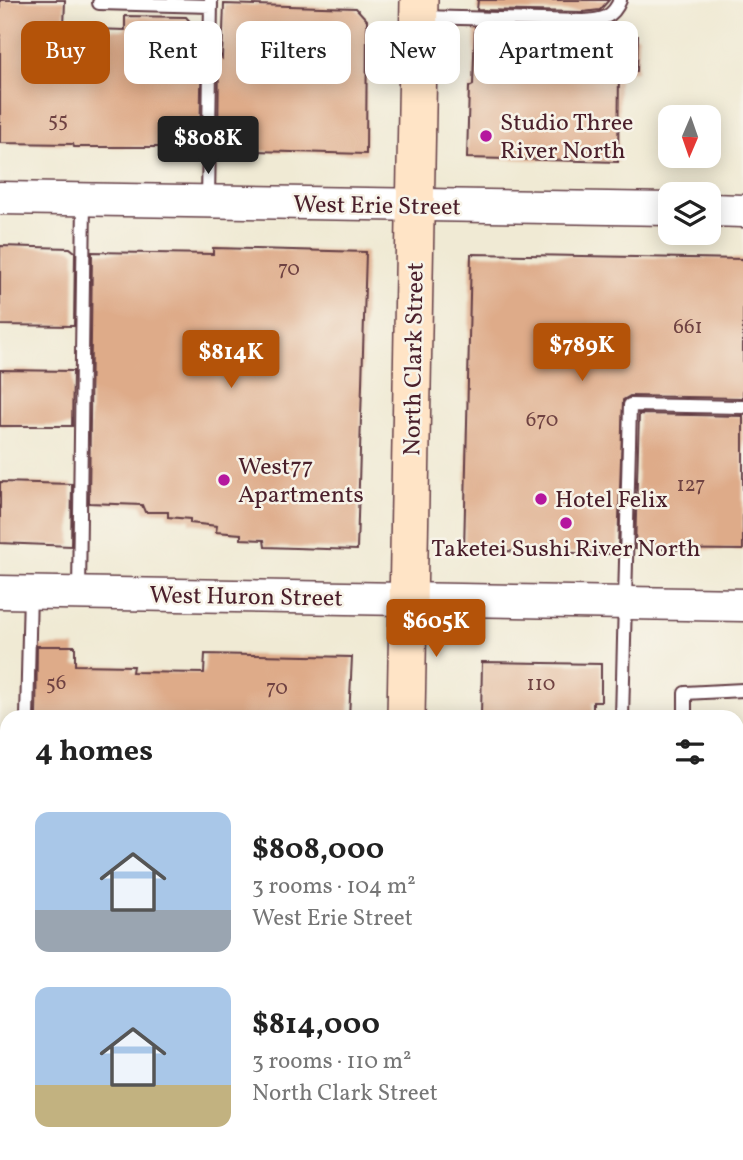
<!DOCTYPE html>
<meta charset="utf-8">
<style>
body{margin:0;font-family:Vollkorn,serif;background:#f6f6f6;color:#222;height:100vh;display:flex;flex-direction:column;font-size:26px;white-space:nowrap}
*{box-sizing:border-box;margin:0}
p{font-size:23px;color:#767676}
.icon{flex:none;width:38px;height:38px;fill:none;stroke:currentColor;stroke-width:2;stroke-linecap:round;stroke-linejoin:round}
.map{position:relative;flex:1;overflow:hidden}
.panel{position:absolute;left:0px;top:710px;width:744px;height:450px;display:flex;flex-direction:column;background:#fff;border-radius:21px 21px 0 0;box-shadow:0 4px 18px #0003}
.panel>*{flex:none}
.top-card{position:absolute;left:21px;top:21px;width:702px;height:63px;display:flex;gap:14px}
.needle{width:46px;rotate:182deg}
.controls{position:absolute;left:658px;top:105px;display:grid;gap:14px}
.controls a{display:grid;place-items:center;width:63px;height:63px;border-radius:14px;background:#fff;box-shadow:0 4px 18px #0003;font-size:35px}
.price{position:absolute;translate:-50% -60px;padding:0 16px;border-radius:7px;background:#b45309;color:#fff;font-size:23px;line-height:46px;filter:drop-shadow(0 2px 4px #0008)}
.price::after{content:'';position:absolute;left:50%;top:42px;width:21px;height:16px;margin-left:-10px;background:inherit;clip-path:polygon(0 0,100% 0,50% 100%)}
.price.selected{background:#222;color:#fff}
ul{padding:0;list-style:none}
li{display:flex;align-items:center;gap:21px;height:175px;padding:0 35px}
li span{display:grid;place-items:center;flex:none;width:196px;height:140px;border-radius:14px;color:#555}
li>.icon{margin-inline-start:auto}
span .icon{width:84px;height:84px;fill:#fffc;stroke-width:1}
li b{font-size:30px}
h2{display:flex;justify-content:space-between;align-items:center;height:84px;padding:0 35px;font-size:30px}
.pill{padding:0 24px;border-radius:14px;background:#fff;box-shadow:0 4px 18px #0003;font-size:24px;line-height:63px}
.pill.selected{background:#b45309;color:#fff}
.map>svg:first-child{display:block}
</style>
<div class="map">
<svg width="743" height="1160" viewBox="0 0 743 1160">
<rect width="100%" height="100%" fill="#f7f3e8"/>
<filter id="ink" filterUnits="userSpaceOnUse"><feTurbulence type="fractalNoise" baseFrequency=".0143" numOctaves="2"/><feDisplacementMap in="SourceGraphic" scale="14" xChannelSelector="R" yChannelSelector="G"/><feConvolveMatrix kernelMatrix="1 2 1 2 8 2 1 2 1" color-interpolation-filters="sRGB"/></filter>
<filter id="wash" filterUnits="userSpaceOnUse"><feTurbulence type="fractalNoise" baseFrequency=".00686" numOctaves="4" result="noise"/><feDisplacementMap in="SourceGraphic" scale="28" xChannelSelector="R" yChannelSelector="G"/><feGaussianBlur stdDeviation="1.57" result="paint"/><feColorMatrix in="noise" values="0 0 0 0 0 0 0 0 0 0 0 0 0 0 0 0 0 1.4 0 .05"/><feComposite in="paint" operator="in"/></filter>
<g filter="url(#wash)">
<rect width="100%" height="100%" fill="#f0ead4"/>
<g id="blocks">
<path fill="#deab89" d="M 0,0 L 65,0 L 64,28 L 125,30 L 125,16 L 186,17 L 202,35 L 200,147 L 74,147 L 73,144 L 0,143 Z
M 478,0 L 609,0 L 600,10 L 583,12 L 477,10 Z
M 224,4 L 356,8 L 367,20 L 366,154 L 220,150 L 218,147 L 219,54 L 222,58 Z
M 475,27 L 583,30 L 579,34 L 638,36 L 637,71 L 619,72 L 618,162 L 467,158 L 469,87 L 473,85 Z
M 0,246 L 70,248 L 75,252 L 74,326 L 0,325 Z
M 213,248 L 366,252 L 357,550 L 265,547 L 264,540 L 241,539 L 241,534 L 216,532 L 217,526 L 190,523 L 190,519 L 168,517 L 168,512 L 145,512 L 142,505 L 89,503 L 92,252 L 213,254 Z
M 471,254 L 743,259 L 743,398 L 630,396 L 623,400 L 618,548 L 614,548 L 614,554 L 464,550 Z
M 0,370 L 73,371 L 72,426 L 0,426 Z
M 639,414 L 743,416 L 743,550 L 635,549 Z
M 0,482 L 72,484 L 71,546 L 0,543 Z
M 37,646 L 75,646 L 75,665 L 133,666 L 132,672 L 204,673 L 205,654 L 352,657 L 349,718 L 36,718 Z
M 482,662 L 601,664 L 601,702 L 593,702 L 593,718 L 481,718 Z"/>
</g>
</g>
<g filter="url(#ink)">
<use href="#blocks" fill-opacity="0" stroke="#633d44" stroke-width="2"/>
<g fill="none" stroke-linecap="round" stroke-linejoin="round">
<g stroke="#633d44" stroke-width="16">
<path id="service" d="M 99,3 L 211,6
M 422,17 L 583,21 C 602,20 613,18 620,0
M 208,202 L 211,0
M 79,593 L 84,200
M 27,718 L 30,592
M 622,718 L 630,405 L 743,407
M 685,718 L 685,693 L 743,690
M 201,1160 L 201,1153
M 612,1160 L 612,1153
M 733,1160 L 733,1153"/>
</g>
<g stroke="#633d44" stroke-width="35">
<path id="tertiary" d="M 0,198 L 670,209
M 709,210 L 743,211
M 0,592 L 743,605
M 0,992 L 7,993
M 737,1002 L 743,1002"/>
</g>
<g stroke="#633d44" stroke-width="40">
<path id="secondary" d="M 406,718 L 419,0
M 399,1160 L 399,1153"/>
</g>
<use href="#service" stroke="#fff" stroke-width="12"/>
<use href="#tertiary" stroke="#fff" stroke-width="32"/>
<use href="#secondary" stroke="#ffe4c6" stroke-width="37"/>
</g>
</g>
<g fill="#b5179e" stroke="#f7f3e8" stroke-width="2.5">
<circle cx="486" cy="136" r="7"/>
<circle cx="224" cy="480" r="7"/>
<circle cx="541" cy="499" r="7"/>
<circle cx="566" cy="523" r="7"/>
</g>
<g text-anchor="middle" stroke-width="5" stroke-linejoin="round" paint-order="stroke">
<g font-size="21" fill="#6f4242">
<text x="58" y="126">55</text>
<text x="289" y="275">70</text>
<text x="688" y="333">661</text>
<text x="542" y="426">670</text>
<text x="691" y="491">127</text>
<text x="56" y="689">56</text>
<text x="541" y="690">110</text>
<text x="277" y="694">70</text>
</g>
<g font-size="24" fill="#4a1f2b" stroke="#f7f3e8" text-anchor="start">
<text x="500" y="130">Studio Three<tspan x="500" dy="28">River North</tspan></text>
<text x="238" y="474">West77<tspan x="238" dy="28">Apartments</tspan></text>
<text x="555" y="507">Hotel Felix</text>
<text x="566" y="556" text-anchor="middle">Taketei Sushi River North</text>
</g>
<g font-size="24" fill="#4a1f2b" stroke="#f7f3e8">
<text transform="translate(377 205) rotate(1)" y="8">West Erie Street</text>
<text transform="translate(413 359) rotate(-89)" y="8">North Clark Street</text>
<text transform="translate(246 596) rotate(1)" y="8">West Huron Street</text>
</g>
</g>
</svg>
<div class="controls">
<a><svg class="needle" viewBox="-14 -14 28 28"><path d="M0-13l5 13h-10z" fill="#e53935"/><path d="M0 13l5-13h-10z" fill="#767676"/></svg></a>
<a><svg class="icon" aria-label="layers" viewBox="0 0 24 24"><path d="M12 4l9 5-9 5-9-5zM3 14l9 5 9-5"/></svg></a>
</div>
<b class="price selected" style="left:208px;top:176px">$808K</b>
<b class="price" style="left:582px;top:383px">$789K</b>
<b class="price" style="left:231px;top:390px">$814K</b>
<b class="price" style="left:436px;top:659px">$605K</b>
<div class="top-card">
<a class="pill selected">Buy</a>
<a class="pill">Rent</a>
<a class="pill">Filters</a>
<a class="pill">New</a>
<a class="pill">Apartment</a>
</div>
<section class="panel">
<h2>4 homes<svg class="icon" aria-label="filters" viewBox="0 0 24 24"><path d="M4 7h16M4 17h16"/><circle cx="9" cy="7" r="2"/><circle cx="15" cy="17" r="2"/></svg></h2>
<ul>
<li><span style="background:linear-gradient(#a9c7e8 70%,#9aa5b1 0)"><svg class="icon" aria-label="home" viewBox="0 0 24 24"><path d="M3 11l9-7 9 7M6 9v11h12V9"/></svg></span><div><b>$808,000</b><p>3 rooms · 104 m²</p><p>West Erie Street</p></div></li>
<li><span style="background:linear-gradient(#a9c7e8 70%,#c2b280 0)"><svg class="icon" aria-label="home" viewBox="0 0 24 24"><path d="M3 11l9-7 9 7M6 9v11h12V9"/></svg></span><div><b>$814,000</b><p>3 rooms · 110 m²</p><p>North Clark Street</p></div></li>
</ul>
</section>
</div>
